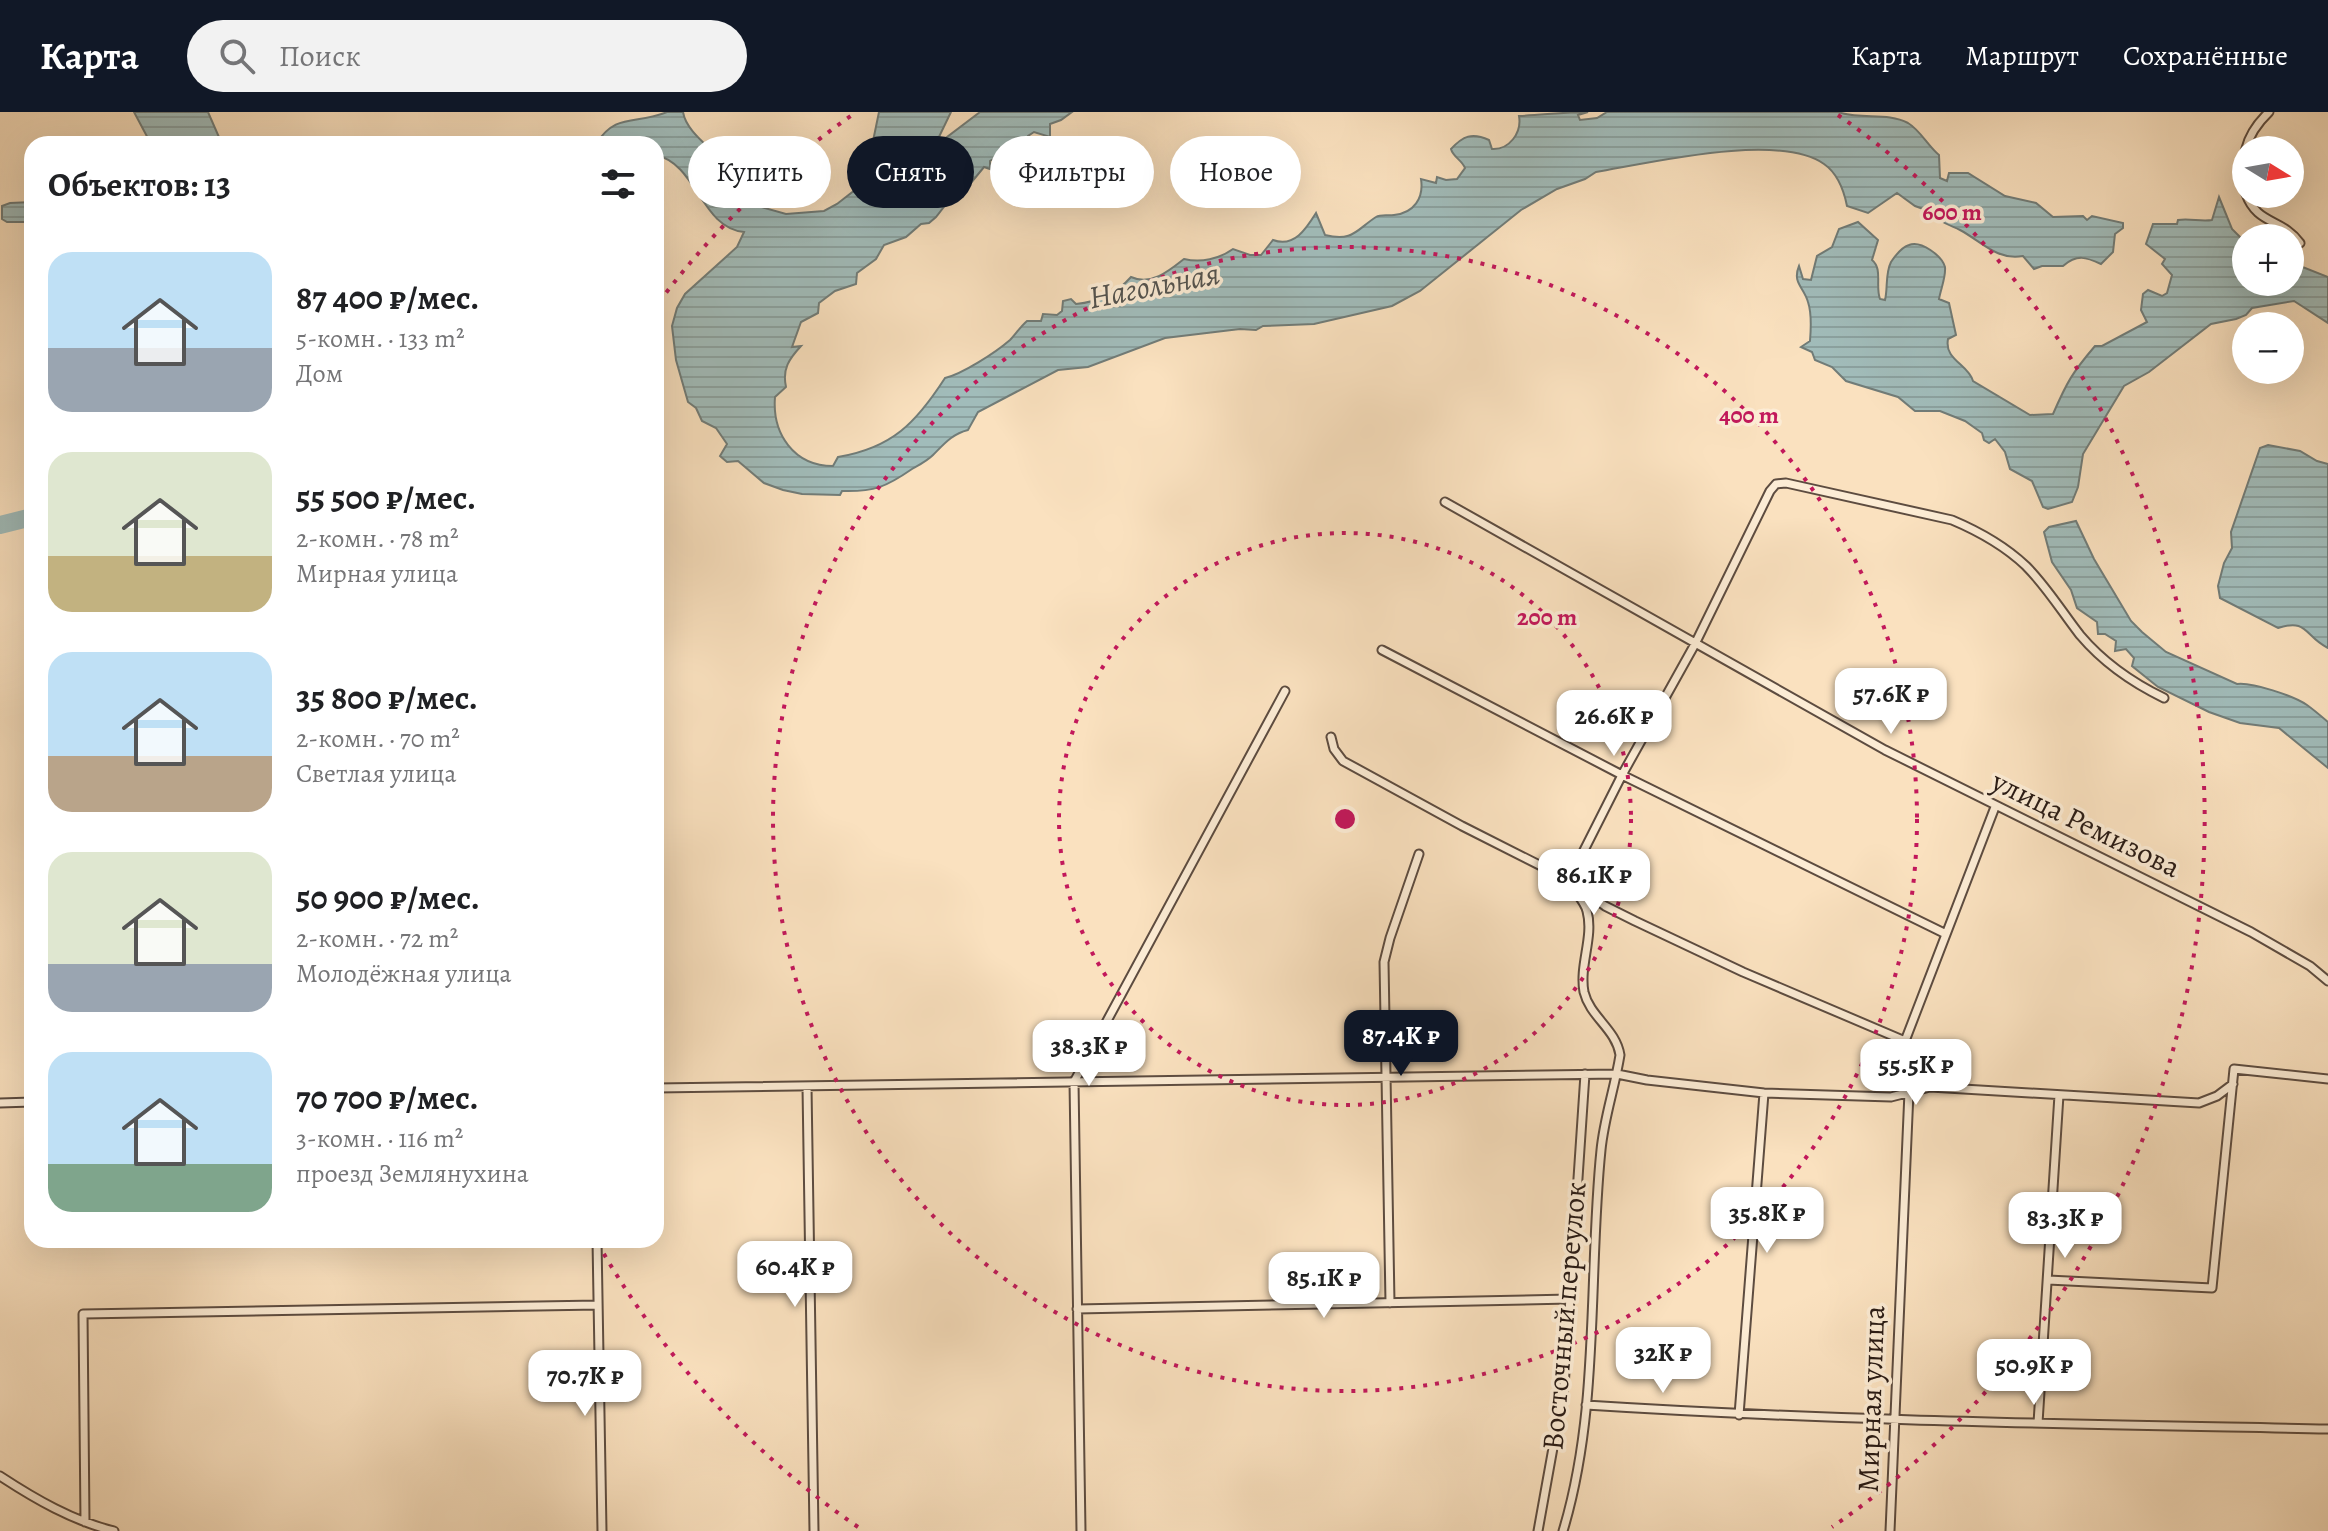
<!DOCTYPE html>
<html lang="ru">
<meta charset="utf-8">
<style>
body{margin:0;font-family:Alegreya,serif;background:#f2f2f2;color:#202124;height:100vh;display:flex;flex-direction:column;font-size:30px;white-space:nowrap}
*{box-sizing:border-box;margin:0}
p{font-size:26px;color:#757577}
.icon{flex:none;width:44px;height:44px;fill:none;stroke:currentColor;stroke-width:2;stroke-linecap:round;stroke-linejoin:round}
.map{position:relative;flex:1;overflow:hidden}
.sheet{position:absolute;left:24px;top:24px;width:640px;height:1112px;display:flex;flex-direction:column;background:#fff;border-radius:24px;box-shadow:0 8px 32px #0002}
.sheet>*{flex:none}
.guide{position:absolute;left:688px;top:24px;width:760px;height:72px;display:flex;gap:16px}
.needle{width:52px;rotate:101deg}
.fabs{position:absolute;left:2232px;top:24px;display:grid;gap:16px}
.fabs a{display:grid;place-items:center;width:72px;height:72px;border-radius:50%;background:#fff;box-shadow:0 8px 32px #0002;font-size:40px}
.price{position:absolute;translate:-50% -68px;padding:0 18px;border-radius:16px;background:#fff;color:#222;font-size:26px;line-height:52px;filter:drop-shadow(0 2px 4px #0008)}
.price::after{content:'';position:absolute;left:50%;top:48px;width:24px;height:18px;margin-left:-12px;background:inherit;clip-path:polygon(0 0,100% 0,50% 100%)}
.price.on{background:#111827;color:#fff}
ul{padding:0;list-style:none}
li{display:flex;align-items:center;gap:24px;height:200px;padding:0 24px}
li span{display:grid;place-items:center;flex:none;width:224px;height:160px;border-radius:24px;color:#555}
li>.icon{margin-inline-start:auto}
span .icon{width:96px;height:96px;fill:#fffc;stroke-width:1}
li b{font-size:34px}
h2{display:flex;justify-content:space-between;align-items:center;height:96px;padding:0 24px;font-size:34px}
.pill{padding:0 28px;border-radius:36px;background:#fff;box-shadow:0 8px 32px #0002;font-size:28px;line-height:72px}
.pill.on{background:#111827;color:#fff}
header{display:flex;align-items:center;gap:48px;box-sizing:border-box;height:112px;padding:0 40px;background:#111827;color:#fff}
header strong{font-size:38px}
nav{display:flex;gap:44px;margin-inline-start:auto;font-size:28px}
.search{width:560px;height:72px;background:#f2f2f2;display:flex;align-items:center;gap:20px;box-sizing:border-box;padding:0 28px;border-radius:44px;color:#757577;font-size:30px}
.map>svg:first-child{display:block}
</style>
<header>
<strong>Карта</strong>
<div class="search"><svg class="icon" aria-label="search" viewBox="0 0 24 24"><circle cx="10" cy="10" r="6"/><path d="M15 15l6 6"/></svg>Поиск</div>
<nav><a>Карта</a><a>Маршрут</a><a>Сохранённые</a></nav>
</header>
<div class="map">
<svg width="2328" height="1419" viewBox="0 0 2328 1419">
<defs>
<pattern id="water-rules" width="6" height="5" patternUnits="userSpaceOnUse" patternTransform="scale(2)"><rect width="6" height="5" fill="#a1bcba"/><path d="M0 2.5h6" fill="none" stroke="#8ba19f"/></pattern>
</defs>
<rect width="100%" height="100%" fill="#fae1bf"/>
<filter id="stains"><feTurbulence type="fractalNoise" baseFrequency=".0025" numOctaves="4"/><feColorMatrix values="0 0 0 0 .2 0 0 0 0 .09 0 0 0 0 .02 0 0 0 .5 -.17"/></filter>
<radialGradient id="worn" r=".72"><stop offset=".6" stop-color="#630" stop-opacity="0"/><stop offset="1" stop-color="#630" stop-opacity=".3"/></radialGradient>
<path fill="url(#water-rules)" stroke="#717c78" stroke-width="2" d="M 134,0 L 208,0 L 222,32 L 151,32 Z
M 667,0 L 683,0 C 687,24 721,41 733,63 C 737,69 739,79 741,87 L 754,93 L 786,102 L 824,99 L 837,92 L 860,74 L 872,56 L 873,29 L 879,0 L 951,0 L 937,29 L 943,28 L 980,0 L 1072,0 L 1061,8 L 1050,12 L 1050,25 L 1034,20 L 1028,24 L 1023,39 L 1007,38 L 990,49 L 990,57 L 984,55 L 971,71 L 957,78 L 936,105 L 929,111 L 921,112 L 906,125 L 884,133 L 876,147 L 857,161 L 856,172 L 835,179 L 819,191 L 818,201 L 801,210 L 792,235 L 801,234 C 789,247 782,257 786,275 L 775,285 C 772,322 794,354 833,354 L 838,345 C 892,336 916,311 945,266 C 962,262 995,241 1010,228 C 1016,222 1020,215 1027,209 L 1041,209 L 1043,202 L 1057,203 L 1062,199 L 1063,189 L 1071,187 L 1076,192 C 1097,190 1117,181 1131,165 C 1151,174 1169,159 1184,147 C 1201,151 1219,147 1233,137 L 1250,143 L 1261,143 L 1273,128 C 1294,136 1306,117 1316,101 L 1325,123 C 1353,130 1356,118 1376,105 C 1381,102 1388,104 1394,103 C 1414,101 1424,86 1421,67 L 1436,71 L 1437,65 L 1446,68 L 1457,67 L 1465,56 C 1462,48 1453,45 1451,37 C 1463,24 1472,20 1489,28 L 1492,37 C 1509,38 1522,21 1519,4 C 1543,3 1564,0 1588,0 L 1578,3 L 1580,8 L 1597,6 L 1607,0 L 1838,0 C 1862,8 1887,0 1908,11 C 1920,18 1928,34 1939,43 L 1940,66 L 1947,69 L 1949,61 L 1968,61 L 2005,84 L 2036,91 L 2053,105 L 2083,104 L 2087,108 L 2092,104 L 2123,111 L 2123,116 L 2115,122 L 2113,140 L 2101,152 C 2086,145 2077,142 2063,154 L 2042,154 L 2034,157 L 2023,144 C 1997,149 1981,129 1960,118 C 1954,115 1948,113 1943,110 L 1940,103 L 1915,94 L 1897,81 L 1868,101 L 1847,94 C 1844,79 1837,61 1824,52 C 1779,20 1649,51 1596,60 L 1585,67 L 1557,77 L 1521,98 L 1420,179 L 1392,194 L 1314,212 L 1263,214 L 1256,218 L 1240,217 L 1165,226 L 1088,255 L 1058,258 L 978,300 L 968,318 C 952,322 944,332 933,343 C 927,349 919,353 912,357 C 886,375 874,380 842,379 L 840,383 L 802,382 L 783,378 L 764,371 L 738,349 L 727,350 L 720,344 L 727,332 L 716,316 L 702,309 L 696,296 L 688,290 L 676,248 L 672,214 L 677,196 L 685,182 L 737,135 L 744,120 C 701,116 697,52 656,43 L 656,32 L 596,32 C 616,0 636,13 667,0 Z
M 2219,85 L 2232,117 L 2246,131 L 2246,170 L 2290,170 L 2290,150 L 2328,165 L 2328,211 L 2294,189 L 2252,196 L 2246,203 L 2236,207 L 2211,212 L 2149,260 L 2124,274 L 2083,342 L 2078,375 L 2072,390 L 2048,397 L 2043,395 L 2032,369 L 2010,357 L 2005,340 L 1995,327 L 1989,331 L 1984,328 L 1982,321 L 1965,309 L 1940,299 L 1915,299 L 1898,285 L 1846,269 L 1832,255 L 1815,248 L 1812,240 L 1801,235 L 1810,229 C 1811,217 1812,202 1808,190 C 1804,175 1792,171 1799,154 L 1803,167 L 1811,168 L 1817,144 L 1832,135 L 1839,117 L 1858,110 L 1878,128 L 1872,148 C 1883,157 1875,174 1880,187 L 1885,188 C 1888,176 1885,162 1891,150 C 1895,144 1902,135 1909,133 C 1921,128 1942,144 1945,155 C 1946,165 1941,176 1939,187 L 1949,191 L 1956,223 L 1948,227 C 1944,248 1968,252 1973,269 L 2030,303 L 2053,302 C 2067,270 2072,261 2095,234 L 2102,234 L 2147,210 L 2141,198 L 2143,182 L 2148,178 L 2162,184 L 2167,181 L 2172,163 L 2162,152 L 2165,147 L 2146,132 L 2153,112 L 2177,112 L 2178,108 C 2190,106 2201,110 2212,108 Z
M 32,90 L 32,110 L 7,110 L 2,107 L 2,94 L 10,91 Z
M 2268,333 L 2300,339 L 2317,349 L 2328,352 L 2328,536 C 2304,524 2308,506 2278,516 L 2220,486 L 2218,474 L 2224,451 L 2232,436 L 2231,420 L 2260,336 Z
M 2076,409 L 2094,447 L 2131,509 L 2142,520 L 2166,540 L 2237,572 C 2252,570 2294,584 2307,593 C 2314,598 2321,604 2328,610 L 2328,656 L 2279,616 L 2240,611 L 2209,600 L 2158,575 L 2132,554 L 2134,546 L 2126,537 L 2115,539 L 2116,529 L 2105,522 L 2098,522 L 2097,510 L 2077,496 L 2071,478 L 2052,450 L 2044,420 L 2049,415 Z"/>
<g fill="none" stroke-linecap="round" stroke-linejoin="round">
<path stroke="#a1bcba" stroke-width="18" d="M 0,413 L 32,405"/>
<g stroke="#5d4c40" stroke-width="11">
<path id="minor" d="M 2246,81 C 2241,46 2243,25 2269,0
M 2246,82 C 2257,113 2282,106 2300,131
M 1445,390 L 1885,638 L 2251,820 L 2310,854 L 2328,869
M 1382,538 L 1622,663 L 1946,822
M 1331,625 L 1334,637 L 1343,649 L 1462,714 L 1569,768 L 1605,794 L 1635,809 L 1743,860 L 1905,929
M 807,975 L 814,1419
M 656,976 L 1617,962 L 1647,968 L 1764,981 L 1891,985 L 1930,975 L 2199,991 L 2217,984 L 2233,972
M 0,991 L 32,990
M 597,1128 L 602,1419
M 2048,1168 L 2212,1176 L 2234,957 L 2328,967
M 1390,1191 L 1384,850 L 1390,826 L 1419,742
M 1077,1197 L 1570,1187
M 1586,1293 C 1833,1309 2081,1312 2328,1317
M 1739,1303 L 1764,981
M 2038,1311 L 2059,983
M 0,1364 C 35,1387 73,1409 114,1419
M 85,1410 L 83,1202 L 598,1193
M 1081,1419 L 1074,970 L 1285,579
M 1538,1419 L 1564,1275 L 1585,962
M 1563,1419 C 1600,1297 1588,1164 1601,1038 C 1604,1006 1615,975 1620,943 C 1616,917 1590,905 1584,880 C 1579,853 1594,825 1587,799 C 1584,787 1573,780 1569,768 L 1622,663 L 1695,532 L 1770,379 L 1776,372 L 1786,371 L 1952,408 C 1978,419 2006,435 2026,454 C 2047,475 2062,500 2080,523 C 2102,549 2133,571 2164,586
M 1890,1419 L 1909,980 L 1905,929 L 1995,695"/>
</g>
<use href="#minor" stroke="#fcecd5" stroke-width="7"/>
</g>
<g fill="none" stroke="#c2185b" stroke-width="4" stroke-dasharray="4 8">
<circle cx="1345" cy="707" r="286"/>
<circle cx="1345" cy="707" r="572"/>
<path d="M858 1415A859 859 0 0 1 597 1130M659 190A859 859 0 0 1 852 3M1838 3A859 859 0 0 1 1832 1415"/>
</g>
<g text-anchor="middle" stroke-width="7" stroke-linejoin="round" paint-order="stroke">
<g font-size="30" fill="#291b15" stroke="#fcecd5">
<text transform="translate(2086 712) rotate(26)" y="10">улица Ремизова</text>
<text transform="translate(1564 1204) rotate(-85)" y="10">Восточный переулок</text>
<text transform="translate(1871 1287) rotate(-88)" y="10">Мирная улица</text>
</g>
<g font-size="32" font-style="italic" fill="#53534f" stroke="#fcecd5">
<text transform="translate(1154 173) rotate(-11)" y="11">Нагольная</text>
</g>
</g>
<circle cx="1345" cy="707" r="12" fill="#c2185b" stroke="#fcecd5" stroke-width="4"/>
<g font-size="24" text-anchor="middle" font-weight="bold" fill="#c2185b" stroke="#fcecd5" stroke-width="7" stroke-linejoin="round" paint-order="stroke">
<text x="1952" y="108">600 m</text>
<text x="1749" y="311">400 m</text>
<text x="1547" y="513">200 m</text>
</g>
<rect width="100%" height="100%" filter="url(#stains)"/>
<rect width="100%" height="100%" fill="url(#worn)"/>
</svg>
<div class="fabs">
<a><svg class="needle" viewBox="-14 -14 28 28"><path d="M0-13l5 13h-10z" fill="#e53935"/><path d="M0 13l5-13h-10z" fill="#757577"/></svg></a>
<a>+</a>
<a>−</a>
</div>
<b class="price" style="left:1891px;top:624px">57.6K ₽</b>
<b class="price" style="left:1614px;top:646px">26.6K ₽</b>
<b class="price" style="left:1594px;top:805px">86.1K ₽</b>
<b class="price on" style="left:1401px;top:966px">87.4K ₽</b>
<b class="price" style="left:1089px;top:976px">38.3K ₽</b>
<b class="price" style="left:1916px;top:995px">55.5K ₽</b>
<b class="price" style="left:1767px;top:1143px">35.8K ₽</b>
<b class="price" style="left:2065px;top:1148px">83.3K ₽</b>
<b class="price" style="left:795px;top:1197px">60.4K ₽</b>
<b class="price" style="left:1324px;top:1208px">85.1K ₽</b>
<b class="price" style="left:1663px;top:1283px">32K ₽</b>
<b class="price" style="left:2034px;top:1295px">50.9K ₽</b>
<b class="price" style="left:585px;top:1306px">70.7K ₽</b>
<div class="guide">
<a class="pill">Купить</a>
<a class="pill on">Снять</a>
<a class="pill">Фильтры</a>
<a class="pill">Новое</a>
</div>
<section class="sheet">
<h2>Объектов: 13<svg class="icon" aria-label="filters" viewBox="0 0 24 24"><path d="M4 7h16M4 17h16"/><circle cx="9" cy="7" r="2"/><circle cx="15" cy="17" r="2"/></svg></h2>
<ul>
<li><span style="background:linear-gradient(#bfe0f5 60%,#9aa5b1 0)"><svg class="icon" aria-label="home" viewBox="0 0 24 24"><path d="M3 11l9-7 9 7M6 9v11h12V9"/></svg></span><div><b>87 400 ₽/мес.</b><p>5-комн. · 133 m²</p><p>Дом</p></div></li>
<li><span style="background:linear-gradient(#dfe7d0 65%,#c2b280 0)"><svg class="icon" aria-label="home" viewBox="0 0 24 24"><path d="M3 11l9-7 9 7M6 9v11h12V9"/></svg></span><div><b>55 500 ₽/мес.</b><p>2-комн. · 78 m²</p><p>Мирная улица</p></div></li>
<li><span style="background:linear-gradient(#bfe0f5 65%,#b9a48a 0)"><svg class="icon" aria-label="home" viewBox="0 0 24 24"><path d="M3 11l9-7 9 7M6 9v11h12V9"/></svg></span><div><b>35 800 ₽/мес.</b><p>2-комн. · 70 m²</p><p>Светлая улица</p></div></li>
<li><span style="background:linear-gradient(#dfe7d0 70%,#9aa5b1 0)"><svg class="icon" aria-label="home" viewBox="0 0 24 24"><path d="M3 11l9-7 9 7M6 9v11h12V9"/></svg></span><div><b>50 900 ₽/мес.</b><p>2-комн. · 72 m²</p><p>Молодёжная улица</p></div></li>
<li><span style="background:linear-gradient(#bfe0f5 70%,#7fa58c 0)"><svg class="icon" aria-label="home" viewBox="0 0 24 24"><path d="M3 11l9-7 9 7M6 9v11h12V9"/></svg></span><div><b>70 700 ₽/мес.</b><p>3-комн. · 116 m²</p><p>проезд Землянухина</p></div></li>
</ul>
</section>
</div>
